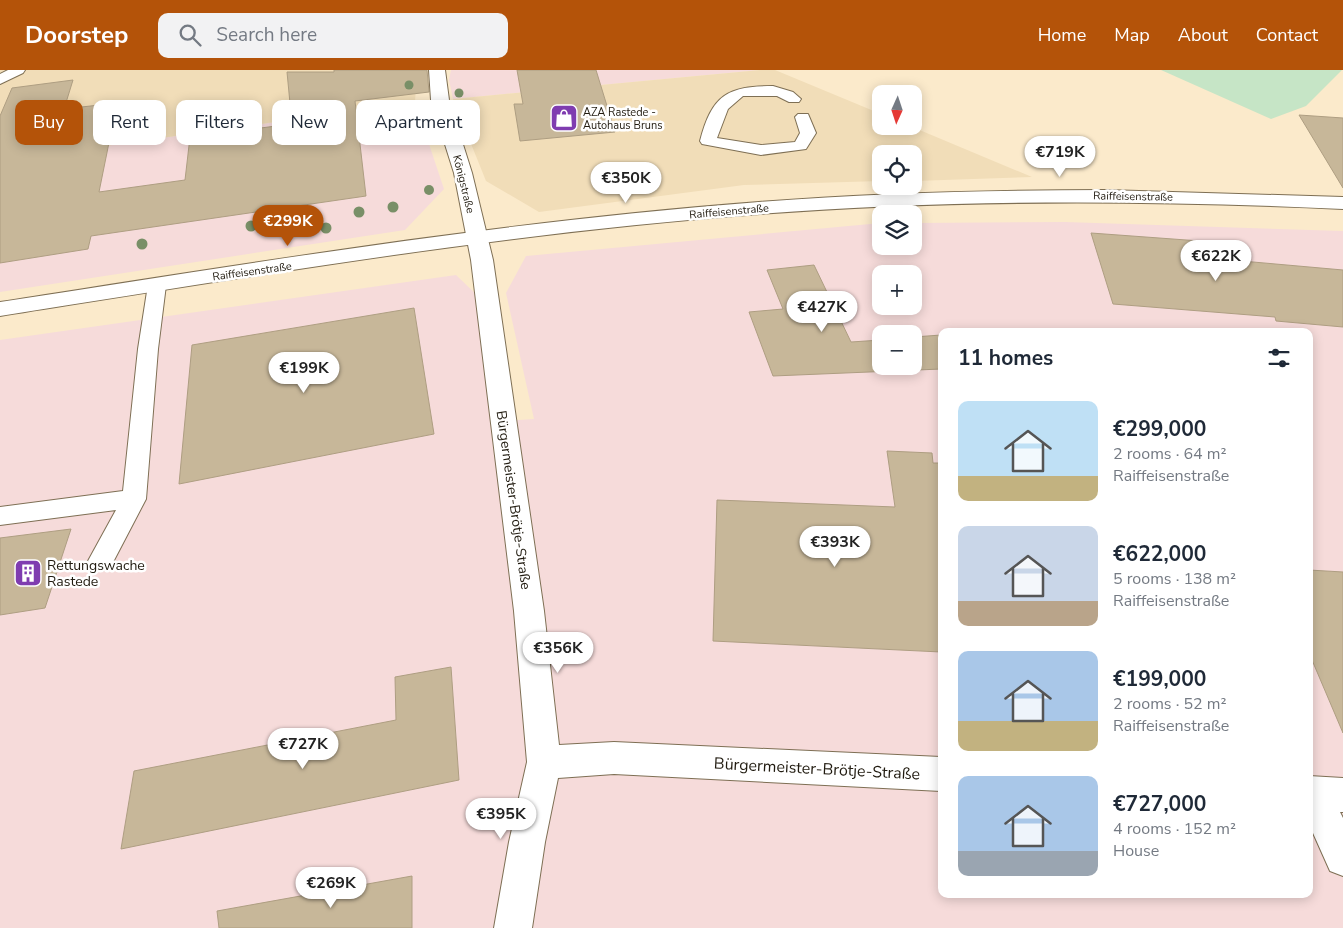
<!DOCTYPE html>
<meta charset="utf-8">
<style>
body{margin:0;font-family:"Nunito Sans",sans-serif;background:#f2f2f3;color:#1f2937;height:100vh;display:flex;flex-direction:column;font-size:19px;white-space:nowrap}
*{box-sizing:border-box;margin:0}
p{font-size:16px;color:#747a83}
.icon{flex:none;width:28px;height:28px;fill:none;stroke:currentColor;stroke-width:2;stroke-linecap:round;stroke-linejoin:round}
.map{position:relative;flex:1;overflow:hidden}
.side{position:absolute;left:938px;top:258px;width:375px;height:570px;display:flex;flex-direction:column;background:#fff;border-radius:10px;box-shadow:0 2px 12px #0003}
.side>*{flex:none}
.banner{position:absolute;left:15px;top:30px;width:475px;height:45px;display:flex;gap:10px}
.needle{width:32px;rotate:183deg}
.controls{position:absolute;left:872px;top:15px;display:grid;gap:10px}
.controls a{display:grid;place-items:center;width:50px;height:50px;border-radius:10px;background:#fff;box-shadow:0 2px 12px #0003;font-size:25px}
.price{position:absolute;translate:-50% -42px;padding:0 11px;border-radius:18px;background:#fff;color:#222;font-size:16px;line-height:32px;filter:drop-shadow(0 1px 2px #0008)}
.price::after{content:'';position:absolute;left:50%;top:30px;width:15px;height:11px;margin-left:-8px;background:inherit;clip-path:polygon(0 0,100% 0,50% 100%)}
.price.active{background:#b45309;color:#fff}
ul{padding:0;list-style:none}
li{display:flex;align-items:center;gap:15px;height:125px;padding:0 20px}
li span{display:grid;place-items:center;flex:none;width:140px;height:100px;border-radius:10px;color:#555}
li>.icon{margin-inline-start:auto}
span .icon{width:60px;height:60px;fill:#fffc;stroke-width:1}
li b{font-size:21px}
h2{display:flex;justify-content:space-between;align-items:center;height:60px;padding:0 20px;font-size:21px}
.chip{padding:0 18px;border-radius:10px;background:#fff;box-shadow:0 2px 12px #0003;font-size:18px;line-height:45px}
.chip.active{background:#b45309;color:#fff}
header{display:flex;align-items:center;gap:30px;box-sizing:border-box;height:70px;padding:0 25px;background:#b45309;color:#fff}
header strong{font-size:24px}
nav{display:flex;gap:28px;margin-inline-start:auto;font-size:18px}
.search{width:350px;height:45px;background:#f2f2f3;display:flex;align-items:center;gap:12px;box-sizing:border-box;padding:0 18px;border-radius:10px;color:#747a83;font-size:19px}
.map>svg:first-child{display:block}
</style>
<header>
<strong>Doorstep</strong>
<div class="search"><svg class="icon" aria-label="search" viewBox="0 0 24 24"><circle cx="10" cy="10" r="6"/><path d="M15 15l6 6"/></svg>Search here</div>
<nav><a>Home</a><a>Map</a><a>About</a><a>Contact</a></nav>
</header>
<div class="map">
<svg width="1343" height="858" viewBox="0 0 1343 858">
<rect width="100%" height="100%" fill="#fbeacb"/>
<path fill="#f6dbda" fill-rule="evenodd" d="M 451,0 L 760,0 L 453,29 L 449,10 Z
M 415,32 L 444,119 L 405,160 L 0,222 L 0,91 Z
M 1065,152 L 1343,161 L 1343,858 L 0,858 L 0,270 L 456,205 L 479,227 L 504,351 L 534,349 L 506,223 L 526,186 L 881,153 L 881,176 L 914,176 L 914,153 ZM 881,204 L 914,204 L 914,236 L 881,236 ZM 941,261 L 1309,261 L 1309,824 L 941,824 ZM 881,264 L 914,264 L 914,296 L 881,296 Z"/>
<path fill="#f1ddb8" d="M 0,0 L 417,0 L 415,32 L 0,91 Z
M 760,0 L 775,0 L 881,44 L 881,56 L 910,56 L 1032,107 L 914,111 L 914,84 L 881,84 L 881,111 L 744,115 L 539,142 L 486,111 L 453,29 Z"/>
<path fill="#c6e5c6" d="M 1161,0 L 1342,0 L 1306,36 L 1271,49 Z"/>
<path fill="#c7b799" stroke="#ae9e82" d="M 334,0 L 427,0 L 429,22 L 355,31 L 366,126 L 91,166 L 88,179 L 0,193 L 0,46 L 12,18 L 73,10 L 64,39 L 117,33 L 99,122 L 185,110 L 190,67 L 292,54 L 287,2 L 334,2 Z
M 517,0 L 596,0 L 615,62 L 520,71 L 514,34 L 523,34 Z
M 1299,45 L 1343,48 L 1343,118 Z
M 1091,163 L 1200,171 L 1208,188 L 1343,200 L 1343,257 L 1276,251 L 1275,247 L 1113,234 Z
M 814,195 L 851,272 L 881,270 L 881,296 L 914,296 L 914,267 L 941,265 L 941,299 L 773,306 L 749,242 L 783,239 L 767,200 Z
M 414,238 L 434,364 L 179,414 L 192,275 Z
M 887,381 L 932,383 L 933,393 L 941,393 L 941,582 L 713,571 L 717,430 L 895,437 Z
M 71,459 L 45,538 L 0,545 L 0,468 Z
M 1309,500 L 1343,502 L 1343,663 L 1309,583 Z
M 451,597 L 459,710 L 121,779 L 134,701 L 396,650 L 395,607 Z
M 412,806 L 412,858 L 219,858 L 217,841 Z"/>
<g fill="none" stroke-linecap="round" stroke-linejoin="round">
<g stroke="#7e6f54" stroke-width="2">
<path id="lane" d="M 8,0 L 25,0 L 23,3 L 0,14 L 0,4 Z
M 773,16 L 793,22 L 801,29 L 799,32 L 789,32 L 777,26 L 743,26 L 728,39 L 717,68 L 761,75 L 795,72 L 800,63 L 795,47 L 798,44 L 808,44 L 816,63 L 806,79 L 761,85 L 702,74 L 700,71 C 712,25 727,16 773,16 Z
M 157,209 L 164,211 L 166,215 L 158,279 L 146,429 L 110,498 L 101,501 L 92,498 L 88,491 L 116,440 L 0,455 L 0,437 L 123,421 L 138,279 L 148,215 L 150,211 Z"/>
</g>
<g stroke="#7e6f54" stroke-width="2">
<path id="street" d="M 429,0 L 445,0 L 449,30 L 472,103 L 493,190 L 544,541 L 559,675 L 614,672 L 941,687 L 941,721 L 614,704 L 558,708 L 545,772 L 532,858 L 494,858 L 509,772 L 527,692 L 514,541 L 471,190 L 454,103 L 431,30 Z
M 1309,706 L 1343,708 L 1343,742 L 1340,742 L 1343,748 L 1343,806 L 1330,801 L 1309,754 Z"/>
</g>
<g stroke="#7e6f54" stroke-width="2">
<path id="secondary" d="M 1106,120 L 1343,127 L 1343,139 C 1148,130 954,129 760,144 C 505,163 252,206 0,246 L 0,232 C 252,193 505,151 759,132 C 875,123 990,120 1106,120 Z"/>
</g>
<use href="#lane" fill="#fff" fill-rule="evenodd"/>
<use href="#street" fill="#fff" fill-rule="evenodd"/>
<use href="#secondary" fill="#fff" fill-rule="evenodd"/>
</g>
<g fill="#798f67">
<circle cx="409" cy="15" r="4.5"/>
<circle cx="459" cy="23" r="4.5"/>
<circle cx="406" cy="37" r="5"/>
<circle cx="429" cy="120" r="5"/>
<circle cx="393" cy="137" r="5.5"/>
<circle cx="359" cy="142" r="5.5"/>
<circle cx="251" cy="156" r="5.5"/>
<circle cx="326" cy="158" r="5.5"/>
<circle cx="142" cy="174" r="5.5"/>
</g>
<defs>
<g id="shop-square" transform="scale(1.4375)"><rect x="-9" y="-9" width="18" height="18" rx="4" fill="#7f3cb0" stroke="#fff"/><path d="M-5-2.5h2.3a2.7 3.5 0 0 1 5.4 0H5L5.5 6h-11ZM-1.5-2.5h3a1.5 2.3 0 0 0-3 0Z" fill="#fff"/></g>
<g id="building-square" transform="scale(1.4375)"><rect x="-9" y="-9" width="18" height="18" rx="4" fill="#7f3cb0" stroke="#fff"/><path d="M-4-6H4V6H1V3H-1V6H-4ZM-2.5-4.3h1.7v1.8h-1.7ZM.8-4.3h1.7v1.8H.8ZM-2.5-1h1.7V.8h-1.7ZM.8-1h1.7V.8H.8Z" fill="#fff"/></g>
</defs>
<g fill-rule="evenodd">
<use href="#shop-square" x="564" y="48"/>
<use href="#building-square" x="28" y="503"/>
</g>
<g text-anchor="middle" stroke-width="5" stroke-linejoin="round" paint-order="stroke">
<g font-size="11" fill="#211b10" stroke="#fff" text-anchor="start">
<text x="583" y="46">AZA Rastede -<tspan x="583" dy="13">Autohaus Bruns</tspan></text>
</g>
<g font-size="11" fill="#211b10" stroke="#fff">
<text transform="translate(464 114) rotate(76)" y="4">Königstraße</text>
<text transform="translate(1133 126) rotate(1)" y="4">Raiffeisenstraße</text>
<text transform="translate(729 141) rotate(-5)" y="4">Raiffeisenstraße</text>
<text transform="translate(252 201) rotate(-8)" y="4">Raiffeisenstraße</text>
</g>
<g font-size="14" fill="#211b10" stroke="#fff">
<text transform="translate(514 430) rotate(82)" y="5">Bürgermeister-Brötje-Straße</text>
</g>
<g font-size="14" fill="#211b10" stroke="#fff" text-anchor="start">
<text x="47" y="500">Rettungswache<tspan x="47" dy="16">Rastede</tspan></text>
</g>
<g font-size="16" fill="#211b10" stroke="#fff">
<text transform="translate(817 698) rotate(3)" y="6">Bürgermeister-Brötje-Straße</text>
</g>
</g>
</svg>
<div class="controls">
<a><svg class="needle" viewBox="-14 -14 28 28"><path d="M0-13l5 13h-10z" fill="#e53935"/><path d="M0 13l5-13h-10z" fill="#747a83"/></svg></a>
<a><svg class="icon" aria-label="locate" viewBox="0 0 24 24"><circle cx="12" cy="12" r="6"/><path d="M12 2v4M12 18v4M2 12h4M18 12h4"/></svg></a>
<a><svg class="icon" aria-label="layers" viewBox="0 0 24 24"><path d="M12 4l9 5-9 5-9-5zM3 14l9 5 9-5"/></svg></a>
<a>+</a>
<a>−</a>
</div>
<b class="price" style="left:1060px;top:108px">€719K</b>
<b class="price" style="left:626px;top:134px">€350K</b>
<b class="price active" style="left:288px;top:177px">€299K</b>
<b class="price" style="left:1216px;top:212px">€622K</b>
<b class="price" style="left:822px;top:263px">€427K</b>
<b class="price" style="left:304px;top:324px">€199K</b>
<b class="price" style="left:835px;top:498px">€393K</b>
<b class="price" style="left:558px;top:604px">€356K</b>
<b class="price" style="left:303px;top:700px">€727K</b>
<b class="price" style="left:501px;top:770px">€395K</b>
<b class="price" style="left:331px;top:839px">€269K</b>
<div class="banner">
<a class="chip active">Buy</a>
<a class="chip">Rent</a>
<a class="chip">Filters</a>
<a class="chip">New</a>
<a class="chip">Apartment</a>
</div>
<section class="side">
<h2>11 homes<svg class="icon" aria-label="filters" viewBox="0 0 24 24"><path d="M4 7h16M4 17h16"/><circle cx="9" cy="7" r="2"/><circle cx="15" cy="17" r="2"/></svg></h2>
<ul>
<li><span style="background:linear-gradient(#bfe0f5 75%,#c2b280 0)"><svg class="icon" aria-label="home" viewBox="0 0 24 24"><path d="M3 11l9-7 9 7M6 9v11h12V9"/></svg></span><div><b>€299,000</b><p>2 rooms · 64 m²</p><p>Raiffeisenstraße</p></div></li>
<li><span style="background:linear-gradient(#c9d6e8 75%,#b9a48a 0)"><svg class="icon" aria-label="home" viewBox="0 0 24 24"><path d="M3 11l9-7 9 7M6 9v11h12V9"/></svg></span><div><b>€622,000</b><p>5 rooms · 138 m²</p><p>Raiffeisenstraße</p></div></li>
<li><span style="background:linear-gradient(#a9c7e8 70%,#c2b280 0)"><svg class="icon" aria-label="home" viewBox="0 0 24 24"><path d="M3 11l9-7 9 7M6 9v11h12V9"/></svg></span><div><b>€199,000</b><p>2 rooms · 52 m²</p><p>Raiffeisenstraße</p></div></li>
<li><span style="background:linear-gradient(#a9c7e8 75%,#9aa5b1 0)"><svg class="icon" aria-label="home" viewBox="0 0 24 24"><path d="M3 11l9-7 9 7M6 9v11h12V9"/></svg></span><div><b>€727,000</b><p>4 rooms · 152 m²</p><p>House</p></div></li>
</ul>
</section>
</div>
